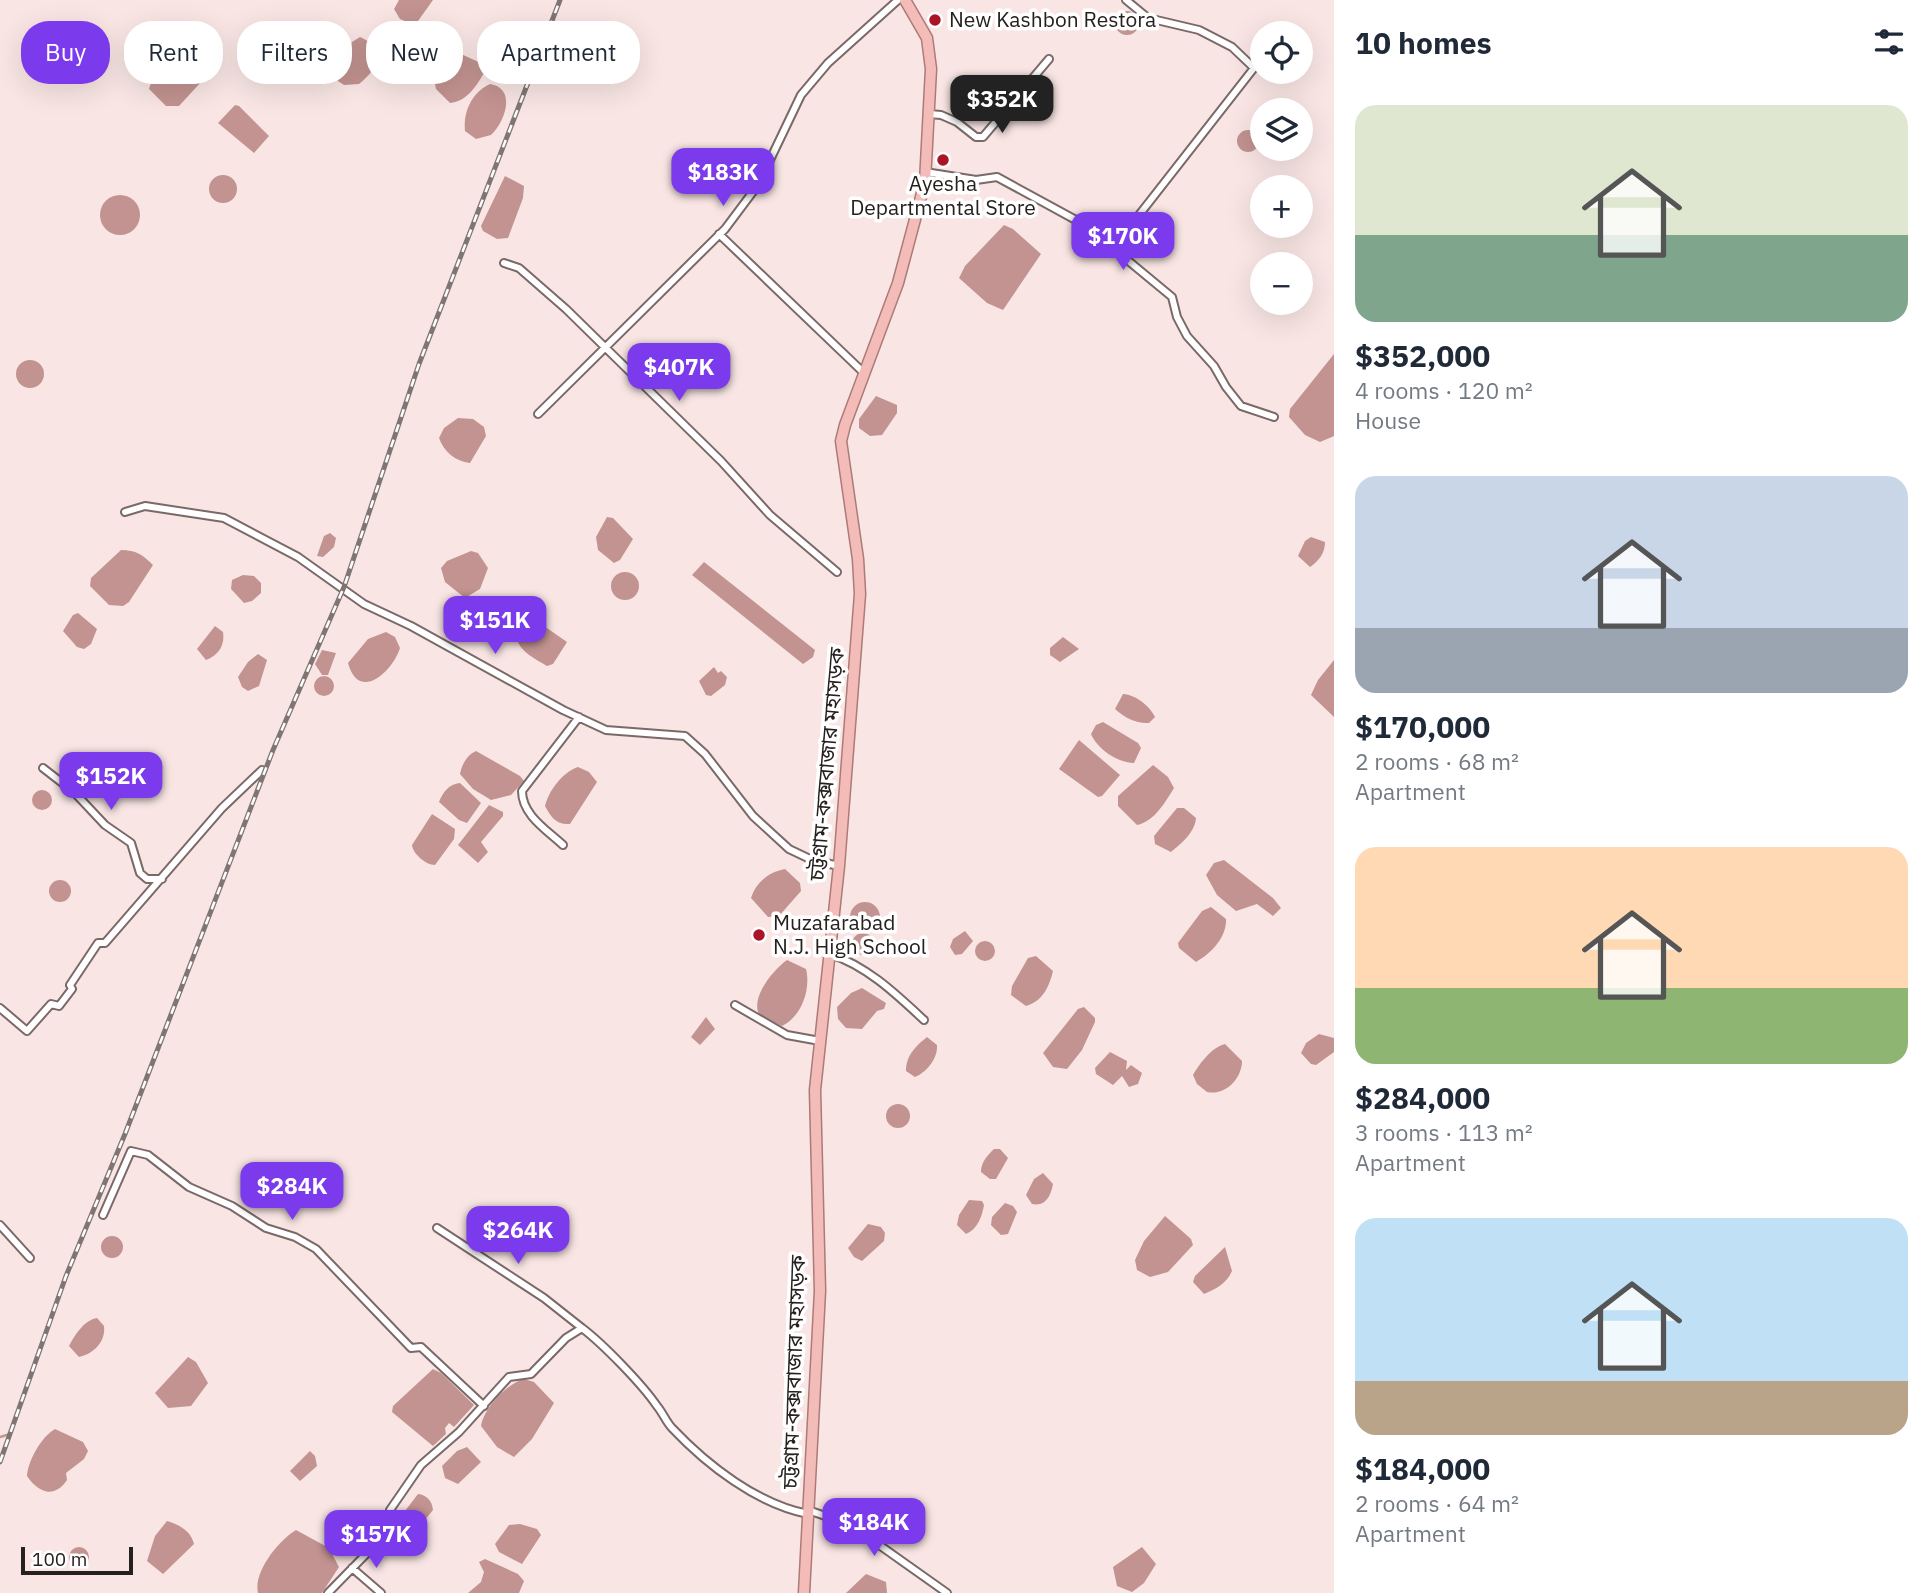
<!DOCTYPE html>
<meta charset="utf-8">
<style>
body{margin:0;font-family:"IBM Plex Sans","Noto Sans Bengali",sans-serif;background:#f6f6f7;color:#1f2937;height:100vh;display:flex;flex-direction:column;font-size:26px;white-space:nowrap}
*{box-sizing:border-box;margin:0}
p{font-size:23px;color:#747a83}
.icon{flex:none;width:38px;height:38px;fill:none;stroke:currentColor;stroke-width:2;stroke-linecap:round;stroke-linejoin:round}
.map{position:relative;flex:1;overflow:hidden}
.details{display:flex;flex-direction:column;background:#fff;width:595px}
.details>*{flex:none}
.banner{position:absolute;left:21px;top:21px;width:665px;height:63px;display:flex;gap:14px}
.buttons{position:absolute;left:1250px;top:21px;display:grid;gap:14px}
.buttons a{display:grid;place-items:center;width:63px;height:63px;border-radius:50%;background:#fff;box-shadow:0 7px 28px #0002;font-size:35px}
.scale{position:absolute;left:21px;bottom:18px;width:112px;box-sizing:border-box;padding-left:7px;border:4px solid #26201f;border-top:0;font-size:19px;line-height:24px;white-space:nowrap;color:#26201f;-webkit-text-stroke:5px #fff;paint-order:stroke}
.price{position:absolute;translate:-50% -60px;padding:0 16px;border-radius:14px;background:#7c3aed;color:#fff;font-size:23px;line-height:46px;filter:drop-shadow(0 2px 4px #0008)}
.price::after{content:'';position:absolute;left:50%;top:42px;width:21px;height:16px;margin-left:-10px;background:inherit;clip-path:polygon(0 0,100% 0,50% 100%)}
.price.active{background:#222;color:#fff}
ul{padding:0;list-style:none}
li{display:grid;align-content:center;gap:14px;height:371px;padding:0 21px}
li span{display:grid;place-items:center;height:217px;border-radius:21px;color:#555}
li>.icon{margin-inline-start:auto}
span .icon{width:126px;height:126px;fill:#fffc;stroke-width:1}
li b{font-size:30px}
h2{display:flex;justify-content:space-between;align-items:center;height:84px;padding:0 21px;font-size:30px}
.tag{padding:0 24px;border-radius:28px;background:#fff;box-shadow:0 7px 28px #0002;font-size:24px;line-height:63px}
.tag.active{background:#7c3aed;color:#fff}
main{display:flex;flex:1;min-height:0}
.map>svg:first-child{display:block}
</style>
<main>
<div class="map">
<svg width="1334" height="1593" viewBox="0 0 1334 1593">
<rect width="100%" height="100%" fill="#f9e6e4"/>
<path fill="#c29390" d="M 399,0 L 433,0 L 418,21 L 409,23 L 400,19 L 394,9 Z
M1115 23a12 12 0 1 1 24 0a12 12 0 1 1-24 0Z
M 360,37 C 387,49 379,68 359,84 L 344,85 L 338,81 L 334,67 L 352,42 Z
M 185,52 L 204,73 L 202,81 L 179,106 L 166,106 L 149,89 C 153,75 170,56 185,52 Z
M 461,54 L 483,64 L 485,71 C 478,84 467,102 450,103 L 436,89 L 434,79 Z
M 490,84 C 517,88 505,122 491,135 L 476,139 L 465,131 C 463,112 472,92 490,84 Z
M 235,105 L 239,106 L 269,136 L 254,153 L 218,123 Z
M1237 141a11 11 0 1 1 22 0a11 11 0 1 1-22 0Z
M209 189a14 14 0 1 1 28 0a14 14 0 1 1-28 0Z
M 505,176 L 524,186 L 523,198 L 508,238 L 497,239 L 483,231 L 481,226 Z
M100 215a20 20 0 1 1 40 0a20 20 0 1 1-40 0Z
M 1004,225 L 1013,229 L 1041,254 L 1003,310 L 987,303 L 959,278 L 965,266 Z
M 1334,354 L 1334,436 L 1320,442 L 1305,435 L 1289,417 L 1290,409 Z
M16 374a14 14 0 1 1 28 0a14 14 0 1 1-28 0Z
M 876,396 L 897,405 L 897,413 L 882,435 L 870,436 L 859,428 L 859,419 Z
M 458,418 L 473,419 L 484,427 L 486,436 L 470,463 C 455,461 444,452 439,438 L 444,428 Z
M 607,517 L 613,518 L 633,539 L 620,560 L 614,563 L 598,550 L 596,537 Z
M 330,533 L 336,538 L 334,547 L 323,557 L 317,556 L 324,536 Z
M 1311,537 L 1325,542 C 1325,553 1319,561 1310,567 L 1298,556 L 1305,541 Z
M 121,550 C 136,550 143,555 153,565 L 129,602 L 123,606 L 109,605 L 90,586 L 91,578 Z
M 471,551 L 478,553 L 488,568 L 480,589 L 465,598 L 445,582 L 441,568 L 447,561 Z
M 704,562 L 815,650 L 813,657 L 803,664 L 692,575 Z
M611 586a14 14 0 1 1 28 0a14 14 0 1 1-28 0Z
M 243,575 L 254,576 L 261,583 L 261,593 L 252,601 L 244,603 L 231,589 L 232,580 Z
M 78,613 L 97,629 L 91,644 L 84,649 L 77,647 L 63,631 L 73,615 Z
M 531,617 L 567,642 L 553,664 L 547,666 C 534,658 520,652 516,637 Z
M 215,626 L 223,632 C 225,645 219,655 206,660 L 197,649 Z
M 386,632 L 395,637 L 400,648 C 393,671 359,703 348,663 L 368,639 Z
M 1063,637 L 1079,649 L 1060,662 L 1050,655 L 1050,648 Z
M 322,650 L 336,653 L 328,675 L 322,675 L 315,664 Z
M 258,654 L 267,660 L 259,686 L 248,691 L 242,687 L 238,677 L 248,662 Z
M 1334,660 L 1334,717 L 1311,695 L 1318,680 Z
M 714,667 L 718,673 L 721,671 L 727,677 L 725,685 L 711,696 L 706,695 L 699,681 Z
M314 686a10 10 0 1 1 20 0a10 10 0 1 1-20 0Z
M 1123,694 C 1136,695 1150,706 1155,717 L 1149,723 C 1137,724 1125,718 1115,709 Z
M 1103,722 L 1138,743 L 1141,748 L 1134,763 C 1118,763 1097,749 1091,734 L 1096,725 Z
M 1079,740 L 1120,775 L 1102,796 L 1098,797 L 1059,769 Z
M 476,751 L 520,776 L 524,781 L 511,795 L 491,800 L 473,789 L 460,774 C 462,764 467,755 476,751 Z
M 1153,765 L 1168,777 L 1174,788 C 1166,801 1154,822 1137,825 L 1118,806 L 1118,796 Z
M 578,767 L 589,772 L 597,782 L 570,824 C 556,825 551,817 545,806 C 549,790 563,772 578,767 Z
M 460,783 L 481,803 L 467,823 L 459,820 L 439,802 C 443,792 449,784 460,783 Z
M32 800a10 10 0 1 1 20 0a10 10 0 1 1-20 0Z
M 489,805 L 503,812 L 503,816 L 481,842 L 488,852 L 478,863 L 458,845 Z
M 1177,808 L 1184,808 L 1196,818 C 1195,832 1182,843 1171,852 L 1155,844 L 1154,836 Z
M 432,814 L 455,829 L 454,839 L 435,865 C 426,865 413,854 412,845 Z
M 1224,860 L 1273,898 L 1281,908 L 1273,916 L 1257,904 L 1236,911 L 1217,895 L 1206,875 L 1214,863 Z
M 785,869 L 800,883 L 801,891 L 779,916 L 768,917 L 751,898 C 756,882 769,872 785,869 Z
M49 891a11 11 0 1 1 22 0a11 11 0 1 1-22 0Z
M850 917a15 15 0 1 1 30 0a15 15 0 1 1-30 0Z
M 1211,907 L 1226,919 C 1227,937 1211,954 1196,962 L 1179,948 L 1178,943 L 1202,911 Z
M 965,931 L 973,941 L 962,954 L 955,955 L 950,947 L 953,939 Z
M852 944a11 11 0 1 1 22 0a11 11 0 1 1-22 0Z
M975 951a10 10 0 1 1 20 0a10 10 0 1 1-20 0Z
M 1036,956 L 1053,971 C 1049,987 1043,1001 1026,1006 L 1011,995 L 1012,986 L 1028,958 Z
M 787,960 L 806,969 C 811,989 802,1016 782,1026 L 760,1016 C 749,999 773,970 787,960 Z
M 862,988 L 886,1003 L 884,1009 L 877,1011 L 862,1029 L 846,1028 L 838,1019 L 837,1007 L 851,993 Z
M 1084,1007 L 1095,1018 L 1095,1022 L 1082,1050 L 1067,1069 L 1053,1067 L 1043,1053 L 1078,1009 Z
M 706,1017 L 715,1029 L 700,1045 L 691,1037 Z
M 1319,1034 L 1334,1038 L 1334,1052 L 1316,1065 L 1311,1064 L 1301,1053 L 1306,1043 Z
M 927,1037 L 937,1045 C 938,1058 927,1072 915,1077 L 906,1071 C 906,1055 916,1046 927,1037 Z
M 1225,1044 L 1242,1061 C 1242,1078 1226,1096 1207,1092 L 1197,1084 L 1193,1075 C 1200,1063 1212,1047 1225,1044 Z
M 1110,1052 L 1127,1061 L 1126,1070 L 1131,1065 L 1142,1073 L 1138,1084 L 1129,1087 L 1122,1076 L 1113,1085 L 1096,1074 L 1095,1068 Z
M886 1116a12 12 0 1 1 24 0a12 12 0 1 1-24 0Z
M 994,1149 L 1000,1149 L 1008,1158 L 996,1179 L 990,1179 L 981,1172 C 981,1162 987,1156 994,1149 Z
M 1043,1173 L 1053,1184 C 1051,1195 1046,1207 1032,1204 L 1026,1195 L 1034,1179 Z
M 969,1200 L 982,1201 L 984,1205 C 982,1216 978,1229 966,1234 L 957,1225 L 959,1215 Z
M 1005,1203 L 1013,1206 L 1017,1212 L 1008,1234 L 1001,1235 L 991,1225 L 992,1217 Z
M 1165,1216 L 1191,1239 L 1193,1245 L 1168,1272 L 1150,1277 L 1137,1270 L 1135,1260 L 1144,1241 Z
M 868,1224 L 881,1227 L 885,1233 L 884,1241 L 862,1261 L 854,1257 L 848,1248 Z
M101 1247a11 11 0 1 1 22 0a11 11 0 1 1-22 0Z
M 1225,1247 L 1232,1271 C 1227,1283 1216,1289 1204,1294 L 1193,1282 L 1195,1276 Z
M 97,1318 L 104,1326 C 106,1341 94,1354 79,1357 L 69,1346 C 75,1335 84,1320 97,1318 Z
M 188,1357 L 196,1362 L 208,1383 L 191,1406 L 168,1408 L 155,1393 Z
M 433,1369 L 441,1373 L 474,1405 L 454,1427 L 449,1423 L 445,1428 L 446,1434 L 433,1446 L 392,1412 L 393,1406 Z
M 524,1379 L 534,1382 L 554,1403 L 532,1439 L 514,1457 L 497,1447 L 481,1426 C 484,1408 506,1384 524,1379 Z
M 55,1429 L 83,1442 L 88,1451 L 84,1459 L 66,1473 L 67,1480 C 55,1498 39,1494 27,1476 C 28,1461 41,1437 55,1429 Z
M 467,1447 L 481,1462 L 458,1484 L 445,1478 L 442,1466 L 457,1451 Z
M 310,1451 L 315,1456 L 317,1466 L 300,1481 L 290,1471 Z
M 418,1494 C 427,1495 432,1501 433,1510 L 416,1531 L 407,1528 L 402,1515 Z
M 167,1521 C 180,1525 191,1531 194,1544 L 163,1574 L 147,1561 L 155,1536 Z
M 520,1524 L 537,1529 L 541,1535 L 522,1564 L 499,1552 L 495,1544 L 509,1525 Z
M 296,1530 L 329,1548 L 339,1567 L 322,1593 L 258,1593 C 253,1572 279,1540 296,1530 Z
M69 1557a10 10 0 1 1 20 0a10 10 0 1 1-20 0Z
M 1142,1547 L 1156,1564 L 1144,1583 L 1132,1592 L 1117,1586 L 1113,1567 Z
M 485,1559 L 518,1574 L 524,1581 L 519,1593 L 468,1593 L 481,1582 L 484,1572 L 479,1562 Z
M 866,1574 L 886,1582 L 887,1593 L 846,1593 Z"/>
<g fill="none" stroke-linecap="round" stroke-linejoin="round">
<path stroke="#c29390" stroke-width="2.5" d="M 0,1437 L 10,1434"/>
<g stroke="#7a6968" stroke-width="10">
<path id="minor" d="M 929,114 L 941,115 L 957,122 L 976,137 L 983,137 L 1049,59
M 925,172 L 976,180 L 997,177 L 1085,225 L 1172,297 L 1177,317 L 1187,336 L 1214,366 L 1226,387 L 1241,406 L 1274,417
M 719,234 L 865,374
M 1114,247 L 1254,68 L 1232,47 L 1199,30 L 1148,18 L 1126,0
M 504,263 L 519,268 L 566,309 L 721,461 L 770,515 L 837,572
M 538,414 L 725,229 L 758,185 L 801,95 L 828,63 L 898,0
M 125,512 L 145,506 L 224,518 L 298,557 L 364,604 L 411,626 L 563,710 L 606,730 L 685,736 L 705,754 L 753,816 L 789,849 L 812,860 L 839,866
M 43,768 L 74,792 L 105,825 L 131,843 L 140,873 L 147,879 L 162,879
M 563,845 C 547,830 522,815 522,791 L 579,717
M 830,954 C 867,966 896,994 924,1020
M 735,1005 L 787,1035 L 820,1041
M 0,1008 L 27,1031 L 51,1004 L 59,1006 L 72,989 L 70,985 L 98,943 L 105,943 L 222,808 L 262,770
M 103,1215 L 131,1151 L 148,1155 L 189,1187 L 232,1206 L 266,1228 L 295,1237 L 316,1249 L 411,1348 L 421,1347 L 484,1406
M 0,1225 L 30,1258
M 437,1228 L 544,1298 L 582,1328
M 808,1510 L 851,1525 L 947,1593
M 352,1568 L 381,1593
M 328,1593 L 373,1547 L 385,1529 L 390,1510 L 421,1465 L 459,1432 L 509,1377 L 531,1374 L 566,1338 L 582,1328 C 603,1344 642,1384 657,1406 C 663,1413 666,1422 672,1428 C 707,1465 757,1504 808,1514"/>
</g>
<g stroke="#ab7b77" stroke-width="13">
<path id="trunk" d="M 804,1593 L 820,1291 L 815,1090 L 839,866 L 860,594 L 858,559 L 841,441 L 845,425 L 898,283 L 925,182 L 931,69 L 927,38 L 905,0"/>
</g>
<use href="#minor" stroke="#fff" stroke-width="6"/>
<use href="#trunk" stroke="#f4bcb8" stroke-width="10"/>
<g stroke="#807573" stroke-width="5">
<path id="rail" d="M 0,1462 L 66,1276 L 125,1134 L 273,750 L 344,587 L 419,364 L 560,0"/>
</g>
<use href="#rail" stroke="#fff" stroke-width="2.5" stroke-dasharray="8" stroke-linecap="butt"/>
</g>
<g fill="#aa1426" stroke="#fff" stroke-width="2.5">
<circle cx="935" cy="20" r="7"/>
<circle cx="943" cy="160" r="7"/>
<circle cx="759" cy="935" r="7"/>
</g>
<g text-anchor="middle" stroke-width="7" stroke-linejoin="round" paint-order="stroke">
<g font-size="21" fill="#26201f" stroke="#fff" text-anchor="start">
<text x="949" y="27">New Kashbon Restora</text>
<text x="943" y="191" text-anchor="middle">Ayesha<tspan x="943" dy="24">Departmental Store</tspan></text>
<text x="773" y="930">Muzafarabad<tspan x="773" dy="24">N.J. High School</tspan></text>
</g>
<g font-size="21" fill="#26201f" stroke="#fff">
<text transform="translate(827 764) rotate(-85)" y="7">চট্টগ্রাম-কক্সবাজার মহাসড়ক</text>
<text transform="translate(794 1372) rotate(-88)" y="7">চট্টগ্রাম-কক্সবাজার মহাসড়ক</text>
</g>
</g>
</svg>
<div class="buttons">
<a><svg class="icon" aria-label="locate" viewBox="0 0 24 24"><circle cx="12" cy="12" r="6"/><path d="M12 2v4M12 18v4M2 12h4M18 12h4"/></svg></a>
<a><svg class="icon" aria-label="layers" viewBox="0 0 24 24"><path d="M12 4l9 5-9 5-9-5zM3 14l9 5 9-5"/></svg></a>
<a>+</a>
<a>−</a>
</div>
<div class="scale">100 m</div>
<b class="price active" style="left:1002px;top:135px">$352K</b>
<b class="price" style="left:723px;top:208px">$183K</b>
<b class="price" style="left:1123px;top:272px">$170K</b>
<b class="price" style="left:679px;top:403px">$407K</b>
<b class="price" style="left:495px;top:656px">$151K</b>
<b class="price" style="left:111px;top:812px">$152K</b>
<b class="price" style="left:292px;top:1222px">$284K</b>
<b class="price" style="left:518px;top:1266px">$264K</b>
<b class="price" style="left:874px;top:1558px">$184K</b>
<b class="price" style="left:376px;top:1570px">$157K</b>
<div class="banner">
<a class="tag active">Buy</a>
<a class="tag">Rent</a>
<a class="tag">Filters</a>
<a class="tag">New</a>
<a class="tag">Apartment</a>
</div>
</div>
<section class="details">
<h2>10 homes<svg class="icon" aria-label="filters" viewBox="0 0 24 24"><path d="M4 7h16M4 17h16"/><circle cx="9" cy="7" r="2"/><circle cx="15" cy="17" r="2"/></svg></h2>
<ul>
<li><span style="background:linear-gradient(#dfe7d0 60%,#7fa58c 0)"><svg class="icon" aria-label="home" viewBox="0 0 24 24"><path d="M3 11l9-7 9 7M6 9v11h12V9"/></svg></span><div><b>$352,000</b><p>4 rooms · 120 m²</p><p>House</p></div></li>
<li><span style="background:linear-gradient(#c9d6e8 70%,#9aa5b1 0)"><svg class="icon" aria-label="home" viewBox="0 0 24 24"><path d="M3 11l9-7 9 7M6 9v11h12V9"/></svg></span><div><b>$170,000</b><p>2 rooms · 68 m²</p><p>Apartment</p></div></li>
<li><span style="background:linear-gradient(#ffd9b3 65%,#8fb573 0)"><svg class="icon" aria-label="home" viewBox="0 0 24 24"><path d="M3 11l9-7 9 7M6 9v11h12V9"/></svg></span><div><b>$284,000</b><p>3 rooms · 113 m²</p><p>Apartment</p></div></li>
<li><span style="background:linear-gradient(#bfe0f5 75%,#b9a48a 0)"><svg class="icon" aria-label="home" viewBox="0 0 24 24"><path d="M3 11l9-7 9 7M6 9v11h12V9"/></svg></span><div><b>$184,000</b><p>2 rooms · 64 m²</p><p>Apartment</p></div></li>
</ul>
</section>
</main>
